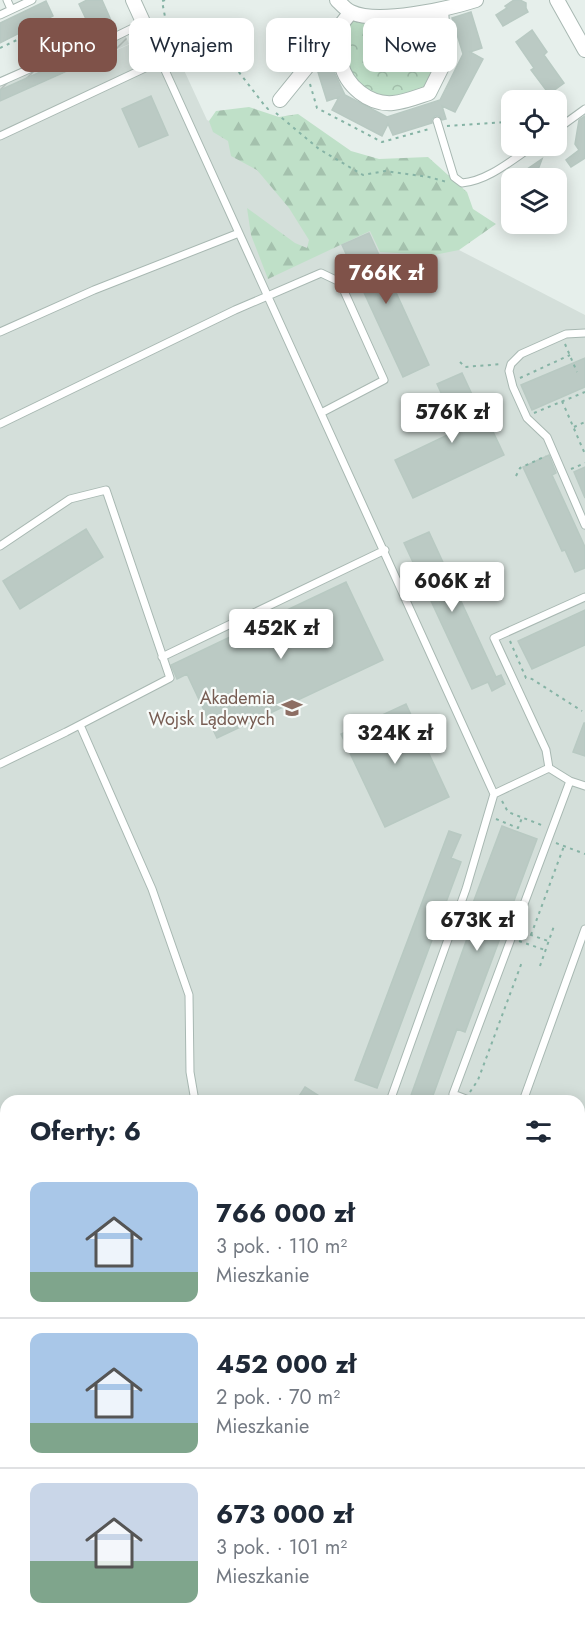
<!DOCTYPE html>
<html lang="pl">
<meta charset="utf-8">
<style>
body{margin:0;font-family:Jost,sans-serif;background:#f6f6f7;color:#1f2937;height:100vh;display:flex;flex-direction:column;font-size:22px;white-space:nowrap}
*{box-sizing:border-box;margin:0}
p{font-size:20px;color:#747a83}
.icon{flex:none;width:33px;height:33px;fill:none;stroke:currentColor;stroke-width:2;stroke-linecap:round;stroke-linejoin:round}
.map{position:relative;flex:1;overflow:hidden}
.details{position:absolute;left:0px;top:1095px;width:585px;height:536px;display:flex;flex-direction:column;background:#fff;border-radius:18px 18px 0 0;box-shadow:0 3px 15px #0003}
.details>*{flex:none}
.top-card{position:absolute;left:18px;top:18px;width:549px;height:54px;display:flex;gap:12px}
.fabs{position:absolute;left:501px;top:90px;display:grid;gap:12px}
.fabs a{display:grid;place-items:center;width:66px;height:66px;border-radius:12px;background:#fff;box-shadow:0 3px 15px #0003;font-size:30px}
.price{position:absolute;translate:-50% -51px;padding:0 14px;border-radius:6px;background:#fff;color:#222;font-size:20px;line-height:39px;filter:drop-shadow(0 2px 3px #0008)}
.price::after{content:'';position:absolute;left:50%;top:36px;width:18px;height:14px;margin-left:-9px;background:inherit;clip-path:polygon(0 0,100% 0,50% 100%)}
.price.current{background:#7f5249;color:#fff}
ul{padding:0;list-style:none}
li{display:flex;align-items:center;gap:18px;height:150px;padding:0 30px}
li+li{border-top:2px solid #e0e1e3}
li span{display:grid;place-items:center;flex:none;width:168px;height:120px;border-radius:12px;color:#555}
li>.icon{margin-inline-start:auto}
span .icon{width:72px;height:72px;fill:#fffc;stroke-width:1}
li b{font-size:26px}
h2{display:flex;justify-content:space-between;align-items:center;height:72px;padding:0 30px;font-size:26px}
.pill{padding:0 21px;border-radius:12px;background:#fff;box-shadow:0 3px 15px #0003;font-size:21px;line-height:54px}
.pill.current{background:#7f5249;color:#fff}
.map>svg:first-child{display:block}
</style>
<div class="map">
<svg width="585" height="1630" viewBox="0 0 585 1630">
<defs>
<pattern id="industrial-furrows" width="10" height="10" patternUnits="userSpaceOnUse" patternTransform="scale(1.5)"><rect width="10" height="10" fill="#d4dfda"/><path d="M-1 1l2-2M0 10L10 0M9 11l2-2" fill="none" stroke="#b6c1bc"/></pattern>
<pattern id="forest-firs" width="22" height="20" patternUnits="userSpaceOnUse" patternTransform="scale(1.5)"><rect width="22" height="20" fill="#bfe0c8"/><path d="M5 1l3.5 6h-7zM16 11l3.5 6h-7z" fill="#a4c1ad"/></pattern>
<pattern id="park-crowns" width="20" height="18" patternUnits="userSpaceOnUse" patternTransform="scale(1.5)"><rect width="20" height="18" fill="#bfe0c8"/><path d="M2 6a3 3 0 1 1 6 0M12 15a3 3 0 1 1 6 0" fill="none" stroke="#a4c1ad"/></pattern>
</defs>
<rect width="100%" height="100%" fill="#e6efeb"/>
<path fill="#d4dfda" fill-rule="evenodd" d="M 165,29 L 207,120 L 585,315 L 585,1630 L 0,1630 L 0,101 ZM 6,1101 L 579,1101 L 579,1624 L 6,1624 Z"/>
<path fill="url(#industrial-furrows)" d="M 123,30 L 129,44 L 0,101 L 0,77 L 94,36 L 97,41 Z"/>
<path fill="url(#forest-firs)" d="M 249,107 L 279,117 L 298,114 L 351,151 L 379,159 L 428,157 L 467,192 L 473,209 L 496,224 L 459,250 L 434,255 L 380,252 L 370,231 L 268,279 L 251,235 L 247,208 L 295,243 L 307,248 L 309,240 L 289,208 L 257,170 L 231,156 L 228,141 L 213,132 L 209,121 L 216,111 Z"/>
<path fill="url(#park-crowns)" d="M 431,15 L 435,18 L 441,58 L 432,78 L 419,92 L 391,100 L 362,89 L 345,63 L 343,45 L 345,26 L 352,16 Z"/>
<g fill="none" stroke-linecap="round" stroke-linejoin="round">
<path stroke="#8ec9d4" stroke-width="4" d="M 579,1409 L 585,1400
M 238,1630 L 250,1624"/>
</g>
<path fill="#bbcac4" stroke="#b8c9c2" stroke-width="1.5" d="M 87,0 L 102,0 L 114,27 L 94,36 L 79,4 Z
M 514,0 L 520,0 L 526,3 L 526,8 L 528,12 L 503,26 L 496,15 L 507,8 L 505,6 Z
M 46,1 L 53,16 L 0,43 L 0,23 Z
M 471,12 L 482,48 L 470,52 L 483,59 L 455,112 L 442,106 L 446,119 L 442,120 L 439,116 L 435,116 L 432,119 L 432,123 L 393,135 L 388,124 L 382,136 L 332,110 L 339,97 L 327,101 L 317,69 L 322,63 L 332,60 L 335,74 L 345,95 L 387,117 L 440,100 L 463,54 L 452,18 Z
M 532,30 L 547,52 L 544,55 L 564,83 L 549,94 L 531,70 L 534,68 L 516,42 Z
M 78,55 L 83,64 L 0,101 L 0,90 Z
M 151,96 L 168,135 L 139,147 L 122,109 Z
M 585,116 L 585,158 L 571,167 L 566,160 L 579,150 L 575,144 L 579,120 Z
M 542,159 L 535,178 L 514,178 Z
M 369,233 L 429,365 L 403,377 L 342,245 Z
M 585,358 L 585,387 L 532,410 L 521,385 Z
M 462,373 L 483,418 L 486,417 L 504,455 L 413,498 L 395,460 L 458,430 L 437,384 Z
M 549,455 L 556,473 L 552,475 L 585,547 L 585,568 L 575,572 L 565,550 L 562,551 L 523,467 Z
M 585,467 L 585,498 L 574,472 Z
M 86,529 L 103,557 L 20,609 L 3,581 Z
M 429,532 L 496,677 L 501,675 L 505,684 L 492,691 L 488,682 L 472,689 L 404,543 Z
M 346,582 L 383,660 L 217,738 L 187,674 L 177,679 L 171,665 Z
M 585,610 L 585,645 L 532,669 L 518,641 Z
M 406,704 L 449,797 L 385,827 L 341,734 Z
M 584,723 L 585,723 L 585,756 L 573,752 Z
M 502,826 L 537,839 L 465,1032 L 457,1029 L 431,1101 L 409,1101 L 479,905 L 473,903 Z
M 449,831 L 461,835 L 451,858 L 461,862 L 377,1088 L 355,1080 Z
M 305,1087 L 327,1101 L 296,1101 Z"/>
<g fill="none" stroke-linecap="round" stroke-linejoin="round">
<g stroke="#a8b8b2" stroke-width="9">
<path id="lane" d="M 7,0 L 11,9
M 0,15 L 32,0
M 149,35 L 494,794 L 549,768 L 570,781 L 585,786
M 0,82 L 77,48 L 92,48 L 143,23
M 437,121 L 454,177 L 462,183 C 488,181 513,159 533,146
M 556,130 L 585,109
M 0,136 L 160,61
M 0,332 L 94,290 L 239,233
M 585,333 L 566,334 L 521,354 L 511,364 L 509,371 L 513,387 L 527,418 L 547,437 L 585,525
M 0,424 L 235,310 L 321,273 L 340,282 L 384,380 L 321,413
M 0,546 L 70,499 L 106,490 L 170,678 L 66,732 L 0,764
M 162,657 L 385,550
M 80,725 L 152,889 L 189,995 L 190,1072 L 195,1101
M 549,768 L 546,750 L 494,638 L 585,597
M 390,1101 L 466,889 L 494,794
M 471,1101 L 453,1094 L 570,781
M 523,1101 L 585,929
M 579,1144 L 585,1147
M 0,1183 L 6,1201
M 579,1257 L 585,1240
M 0,1383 L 6,1380
M 579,1460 L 585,1451
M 535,1624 L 544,1630
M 360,1630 L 373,1624"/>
</g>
<g stroke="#a8b8b2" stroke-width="16">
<path id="street" d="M 133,0 L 149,35
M 337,0 C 341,4 346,10 351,12 C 378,25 448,9 476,0
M 557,0 L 585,50
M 351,12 L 336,31 C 343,41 339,52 341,63 C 346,86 369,105 393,103 C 405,102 417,97 429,93 L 443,65 L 444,51 L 441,10
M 280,100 L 336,31"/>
</g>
<path stroke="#86b3a5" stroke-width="2" stroke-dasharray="3 4.5" stroke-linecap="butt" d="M 165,0 L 162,1 L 166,22
M 158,25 L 166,23 L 225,54 L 265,106 L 268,109 L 270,107
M 0,48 L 61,19 L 73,41
M 310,84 L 317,108 L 382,142 L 429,129
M 276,113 L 319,149 L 363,175 L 385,171 L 429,177 L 447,182
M 447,126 L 506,122 L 512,123
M 565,344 L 577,372
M 460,362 L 465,367 L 502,364
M 520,378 L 570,355
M 562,401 L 585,454
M 534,413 L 585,392
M 574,427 L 585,422
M 571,469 L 585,463
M 516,476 L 520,468 L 546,456
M 510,641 L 526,678 L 532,679 L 582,711
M 502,801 L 508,812 L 544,826
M 496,819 L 518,828 L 522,818
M 556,843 L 585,854
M 523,932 L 548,941
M 531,935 L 564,846
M 519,941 L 545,950
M 540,966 L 554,926
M 470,1092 L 478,1080 L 522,962
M 579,1427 L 585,1431"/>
<use href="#lane" stroke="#fff" stroke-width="7"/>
<use href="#street" stroke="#fff" stroke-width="14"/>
</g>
<defs>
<g id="university-bare" transform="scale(1.62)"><path d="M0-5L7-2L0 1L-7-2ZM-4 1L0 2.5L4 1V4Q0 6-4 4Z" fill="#8d6e63" stroke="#f7fbf9" stroke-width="2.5" paint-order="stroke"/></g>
</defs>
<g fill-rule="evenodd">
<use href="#university-bare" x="292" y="708"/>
</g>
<g text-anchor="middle" stroke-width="4.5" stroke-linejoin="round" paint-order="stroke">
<g font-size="18" fill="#785e54" stroke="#f7fbf9" text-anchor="end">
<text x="275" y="704">Akademia<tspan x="275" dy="21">Wojsk Lądowych</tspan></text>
</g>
</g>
</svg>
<div class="fabs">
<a><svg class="icon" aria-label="locate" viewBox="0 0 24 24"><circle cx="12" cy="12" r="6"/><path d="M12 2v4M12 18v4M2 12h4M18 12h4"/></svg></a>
<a><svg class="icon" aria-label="layers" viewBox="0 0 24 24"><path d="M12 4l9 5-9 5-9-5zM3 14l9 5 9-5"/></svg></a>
</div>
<b class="price current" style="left:386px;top:305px">766K zł</b>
<b class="price" style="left:452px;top:444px">576K zł</b>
<b class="price" style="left:452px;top:613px">606K zł</b>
<b class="price" style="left:281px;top:660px">452K zł</b>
<b class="price" style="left:395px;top:765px">324K zł</b>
<b class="price" style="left:477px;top:952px">673K zł</b>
<div class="top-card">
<a class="pill current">Kupno</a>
<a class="pill">Wynajem</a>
<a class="pill">Filtry</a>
<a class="pill">Nowe</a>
</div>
<section class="details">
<h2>Oferty: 6<svg class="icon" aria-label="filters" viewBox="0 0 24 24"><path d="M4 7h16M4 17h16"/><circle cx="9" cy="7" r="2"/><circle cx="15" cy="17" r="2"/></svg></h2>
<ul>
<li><span style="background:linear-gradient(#a9c7e8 75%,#7fa58c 0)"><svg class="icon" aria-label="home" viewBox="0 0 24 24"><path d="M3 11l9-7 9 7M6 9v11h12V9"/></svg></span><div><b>766 000 zł</b><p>3 pok. · 110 m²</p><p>Mieszkanie</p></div></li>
<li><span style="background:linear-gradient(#a9c7e8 75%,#7fa58c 0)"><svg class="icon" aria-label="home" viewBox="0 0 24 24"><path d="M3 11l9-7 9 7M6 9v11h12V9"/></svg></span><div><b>452 000 zł</b><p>2 pok. · 70 m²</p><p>Mieszkanie</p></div></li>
<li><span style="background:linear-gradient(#c9d6e8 65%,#7fa58c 0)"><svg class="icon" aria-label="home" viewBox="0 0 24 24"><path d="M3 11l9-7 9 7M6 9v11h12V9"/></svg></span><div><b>673 000 zł</b><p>3 pok. · 101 m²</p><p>Mieszkanie</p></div></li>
</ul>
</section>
</div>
